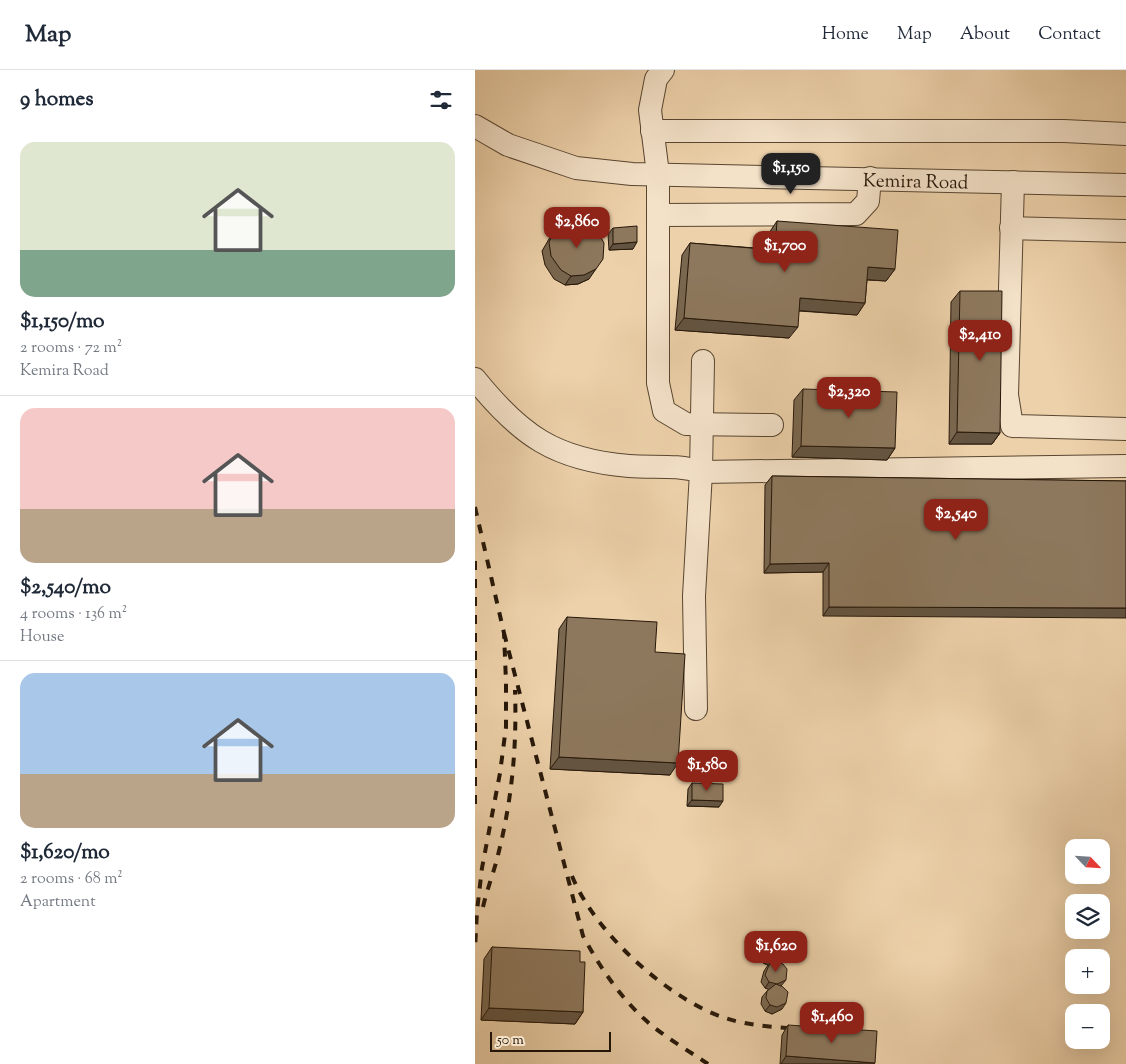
<!DOCTYPE html>
<meta charset="utf-8">
<style>
body{margin:0;font-family:"Sorts Mill Goudy",serif;background:#f6f6f7;color:#1f2937;height:100vh;display:flex;flex-direction:column;font-size:19px;white-space:nowrap}
*{box-sizing:border-box;margin:0}
p{font-size:16px;color:#747a83}
.icon{flex:none;width:28px;height:28px;fill:none;stroke:currentColor;stroke-width:2;stroke-linecap:round;stroke-linejoin:round}
.map{position:relative;flex:1;overflow:hidden}
.side{display:flex;flex-direction:column;background:#fff;width:475px}
.side>*{flex:none}
.needle{width:32px;rotate:115deg}
.fabs{position:absolute;left:590px;top:769px;display:grid;gap:10px}
.fabs a{display:grid;place-items:center;width:45px;height:45px;border-radius:10px;background:#fff;box-shadow:0 5px 20px #0002;font-size:25px}
.scale{position:absolute;left:15px;bottom:12px;width:121px;box-sizing:border-box;padding-left:5px;border:2px solid #261709;border-top:0;font-size:14px;line-height:18px;white-space:nowrap;color:#261709;-webkit-text-stroke:4px #f3e1c8;paint-order:stroke}
.price{position:absolute;translate:-50% -42px;padding:0 11px;border-radius:10px;background:#8f2418;color:#fff;font-size:16px;line-height:32px;filter:drop-shadow(0 1px 2px #0008)}
.price::after{content:'';position:absolute;left:50%;top:30px;width:15px;height:11px;margin-left:-8px;background:inherit;clip-path:polygon(0 0,100% 0,50% 100%)}
.price.active{background:#222;color:#fff}
ul{padding:0;list-style:none}
li{display:grid;align-content:center;gap:10px;height:265px;padding:0 20px}
li+li{border-top:1px solid #e0e1e3}
li span{display:grid;place-items:center;height:155px;border-radius:15px;color:#555}
li>.icon{margin-inline-start:auto}
span .icon{width:90px;height:90px;fill:#fffc;stroke-width:1}
li b{font-size:21px}
h2{display:flex;justify-content:space-between;align-items:center;height:60px;padding:0 20px;font-size:21px}
header{display:flex;align-items:center;gap:30px;box-sizing:border-box;height:70px;padding:0 25px;background:#fff;border-bottom:1px solid #e0e1e3}
header strong{font-size:24px}
nav{display:flex;gap:28px;margin-inline-start:auto;font-size:18px}
main{display:flex;flex:1;min-height:0}
.map>svg:first-child{display:block}
</style>
<header>
<strong>Map</strong>
<nav><a>Home</a><a>Map</a><a>About</a><a>Contact</a></nav>
</header>
<main>
<section class="side">
<h2>9 homes<svg class="icon" aria-label="filters" viewBox="0 0 24 24"><path d="M4 7h16M4 17h16"/><circle cx="9" cy="7" r="2"/><circle cx="15" cy="17" r="2"/></svg></h2>
<ul>
<li><span style="background:linear-gradient(#dfe7d0 70%,#7fa58c 0)"><svg class="icon" aria-label="home" viewBox="0 0 24 24"><path d="M3 11l9-7 9 7M6 9v11h12V9"/></svg></span><div><b>$1,150/mo</b><p>2 rooms · 72 m²</p><p>Kemira Road</p></div></li>
<li><span style="background:linear-gradient(#f6c9c9 65%,#b9a48a 0)"><svg class="icon" aria-label="home" viewBox="0 0 24 24"><path d="M3 11l9-7 9 7M6 9v11h12V9"/></svg></span><div><b>$2,540/mo</b><p>4 rooms · 136 m²</p><p>House</p></div></li>
<li><span style="background:linear-gradient(#a9c7e8 65%,#b9a48a 0)"><svg class="icon" aria-label="home" viewBox="0 0 24 24"><path d="M3 11l9-7 9 7M6 9v11h12V9"/></svg></span><div><b>$1,620/mo</b><p>2 rooms · 68 m²</p><p>Apartment</p></div></li>
</ul>
</section>
<div class="map">
<svg width="651" height="994" viewBox="0 0 651 994">
<rect width="100%" height="100%" fill="#edd1aa"/>
<filter id="stains"><feTurbulence type="fractalNoise" baseFrequency=".004" numOctaves="4"/><feColorMatrix values="0 0 0 0 .2 0 0 0 0 .09 0 0 0 0 .02 0 0 0 .5 -.17"/></filter>
<radialGradient id="worn" r=".72"><stop offset=".6" stop-color="#630" stop-opacity="0"/><stop offset="1" stop-color="#630" stop-opacity=".3"/></radialGradient>
<g fill="none" stroke-linecap="round" stroke-linejoin="round">
<g stroke="#584631" stroke-width="24">
<g id="minor">
<path d="M 188,0 L 181,9 L 175,40 L 183,104 L 183,313 L 189,341 L 211,354 L 297,355"/>
<path id="s1" d="M 0,56 L 33,75 L 101,98 L 157,104 L 651,115"/>
<path d="M 177,61 L 589,61 L 651,64"/>
<path d="M 538,112 L 532,325 L 537,356 L 651,359"/>
<path d="M 183,145 L 381,144 L 393,131 L 395,108"/>
<path d="M 536,158 L 651,161"/>
<path d="M 228,291 L 226,402 L 651,396"/>
<path d="M 0,309 C 45,365 80,390 154,396 C 178,398 202,394 226,402 L 219,526 L 221,639"/>
</g>
</g>
<use href="#minor" stroke="#f3e1c8" stroke-width="22"/>
<path stroke="#261709" stroke-width="4" stroke-dasharray="9 9" stroke-linecap="butt" d="M 0,437 L 29,563 L 31,612 L 31,657 L 25,703 L 7,798 L 2,841 L 0,880
M 0,491 L 0,739
M 29,563 L 108,866 C 126,899 147,930 175,954 C 193,969 214,981 233,994
M 97,806 C 120,863 193,929 250,948 C 274,956 301,957 325,959
M 8,837 C 12,819 19,802 23,785 C 37,730 42,676 40,620"/>
</g>
<path fill="#796750" stroke="#261709" d="M 302,151 L 420,199 L 411,211 L 392,210 L 390,233 L 382,245 L 324,241 L 314,268 L 200,260 L 207,185 L 215,173 L 293,179 L 294,163 Z
M 138,158 L 158,179 L 134,180 L 133,164 Z
M 80,160 L 114,209 L 103,214 L 90,215 L 79,209 L 70,195 L 67,181 L 74,169 Z
M 485,221 L 525,363 L 517,374 L 474,374 L 476,232 Z
M 328,319 L 420,378 L 412,390 L 317,387 L 319,330 Z
M 297,406 L 651,411 L 348,546 L 348,502 L 289,503 L 290,415 Z
M 92,547 L 180,582 L 195,705 L 75,699 L 84,559 Z
M 217,713 L 244,737 L 212,736 L 213,719 Z
M 292,870 L 304,891 L 303,892 L 306,916 L 307,939 L 297,944 L 290,941 L 286,934 L 287,927 L 292,921 L 294,919 L 290,918 L 286,912 L 289,901 L 293,895 L 288,893 L 284,887 L 287,876 Z
M 17,877 L 105,892 L 108,942 L 100,954 L 6,950 L 9,889 Z
M 313,955 L 399,994 L 305,994 L 307,965 Z"/>
<path fill="#635441" stroke="#261709" d="M 162,172 L 158,179 L 134,180 L 138,174 Z
M 393,197 L 420,199 L 411,211 L 384,209 Z
M 121,199 L 114,209 L 103,214 L 90,215 L 96,206 Z
M 325,228 L 390,233 L 382,245 L 317,240 Z
M 209,248 L 323,257 L 314,268 L 200,260 Z
M 482,362 L 525,363 L 517,374 L 474,374 Z
M 326,376 L 420,378 L 412,390 L 317,387 Z
M 354,493 L 348,502 L 289,503 L 295,494 Z
M 354,537 L 651,538 L 651,548 L 348,546 Z
M 84,687 L 203,693 L 195,705 L 75,699 Z
M 217,730 L 248,731 L 244,737 L 212,736 Z
M 309,885 L 304,891 L 295,896 L 288,893 L 292,887 Z
M 311,910 L 306,916 L 297,921 L 290,918 L 294,912 Z
M 311,933 L 307,939 L 297,944 L 290,941 L 295,935 Z
M 14,938 L 108,942 L 100,954 L 6,950 Z
M 311,986 L 400,993 L 399,994 L 306,994 Z"/>
<path fill="#8d785d" stroke="#261709" d="M 302,151 L 423,160 L 420,199 L 393,197 L 390,233 L 325,228 L 323,257 L 209,248 L 215,173 L 300,180 Z
M 90,153 L 108,153 L 120,157 L 129,173 L 128,189 L 121,199 L 109,205 L 96,206 L 86,200 L 76,186 L 74,172 L 80,160 Z
M 162,156 L 162,172 L 138,174 L 138,158 Z
M 485,221 L 527,221 L 525,363 L 482,362 Z
M 328,319 L 422,322 L 420,378 L 326,376 Z
M 297,406 L 651,411 L 651,538 L 354,537 L 354,493 L 295,494 Z
M 92,547 L 182,552 L 180,582 L 210,584 L 203,693 L 84,687 Z
M 217,713 L 248,714 L 248,731 L 217,730 Z
M 299,867 L 306,869 L 310,875 L 309,885 L 299,890 L 292,887 L 288,881 L 292,870 Z
M 17,877 L 105,881 L 105,892 L 110,892 L 108,942 L 14,938 Z
M 301,892 L 308,894 L 312,899 L 311,910 L 302,914 L 294,912 L 290,905 L 294,895 Z
M 301,914 L 308,917 L 313,922 L 311,933 L 302,937 L 295,935 L 291,928 L 292,921 Z
M 313,955 L 402,961 L 400,993 L 311,986 Z"/>
<g text-anchor="middle" stroke-width="4" stroke-linejoin="round" paint-order="stroke">
<g font-size="19" fill="#261709" stroke="#f3e1c8">
<text dy="7" stroke="none"><textPath href="#s1" startOffset="450">Kemira Road</textPath></text>
</g>
</g>
<rect width="100%" height="100%" filter="url(#stains)"/>
<rect width="100%" height="100%" fill="url(#worn)"/>
</svg>
<div class="fabs">
<a><svg class="needle" viewBox="-14 -14 28 28"><path d="M0-13l5 13h-10z" fill="#e53935"/><path d="M0 13l5-13h-10z" fill="#747a83"/></svg></a>
<a><svg class="icon" aria-label="layers" viewBox="0 0 24 24"><path d="M12 4l9 5-9 5-9-5zM3 14l9 5 9-5"/></svg></a>
<a>+</a>
<a>−</a>
</div>
<div class="scale">50 m</div>
<b class="price active" style="left:316px;top:125px">$1,150</b>
<b class="price" style="left:102px;top:179px">$2,860</b>
<b class="price" style="left:310px;top:203px">$1,700</b>
<b class="price" style="left:505px;top:292px">$2,410</b>
<b class="price" style="left:374px;top:349px">$2,320</b>
<b class="price" style="left:481px;top:471px">$2,540</b>
<b class="price" style="left:232px;top:722px">$1,580</b>
<b class="price" style="left:301px;top:903px">$1,620</b>
<b class="price" style="left:357px;top:974px">$1,460</b>
</div>
</main>
